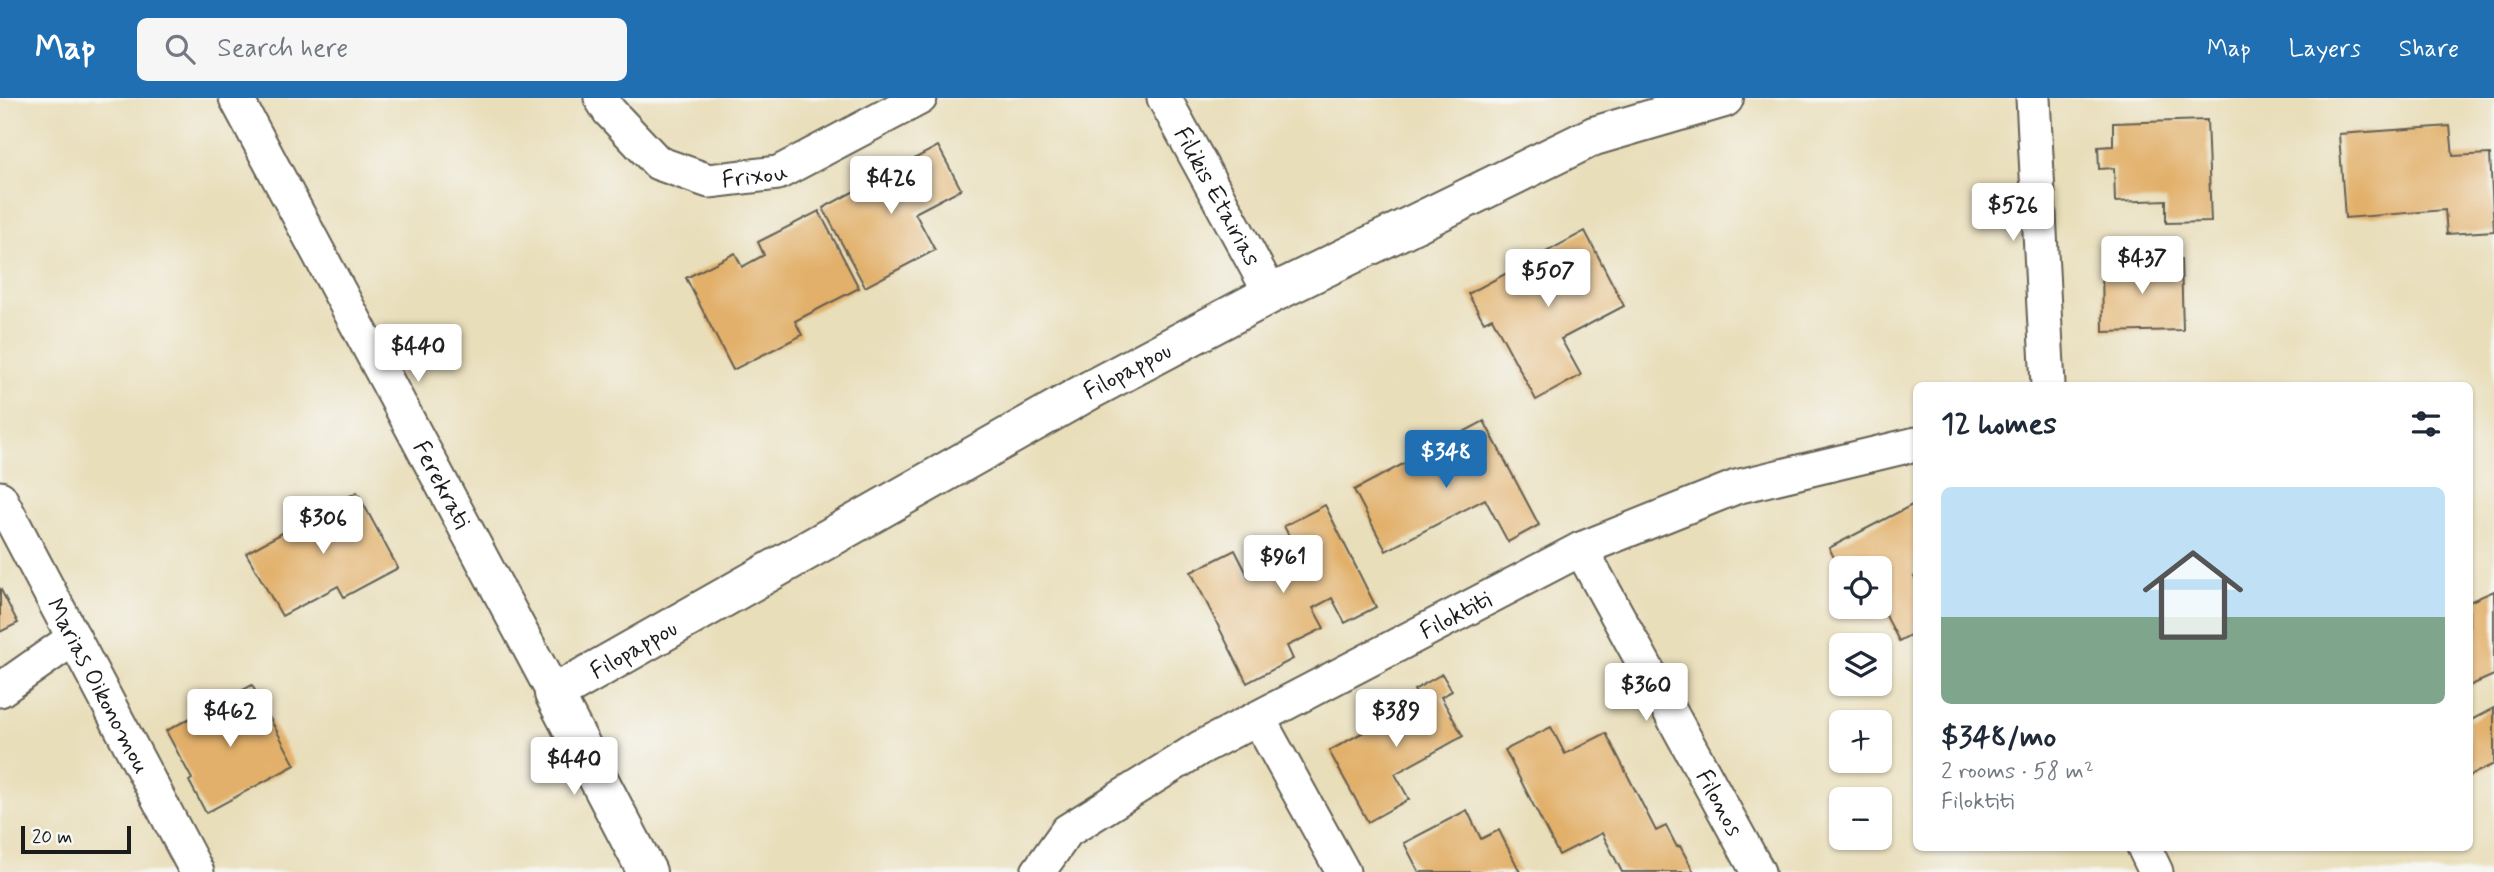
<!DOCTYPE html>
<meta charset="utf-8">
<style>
body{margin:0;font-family:Mynerve,sans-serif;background:#f6f6f7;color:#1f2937;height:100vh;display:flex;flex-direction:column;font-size:26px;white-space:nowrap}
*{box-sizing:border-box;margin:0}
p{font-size:23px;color:#747a83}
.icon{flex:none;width:38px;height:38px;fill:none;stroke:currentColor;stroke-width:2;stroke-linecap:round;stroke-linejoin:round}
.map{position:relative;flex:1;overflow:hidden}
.details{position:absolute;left:1913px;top:284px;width:560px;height:469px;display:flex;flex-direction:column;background:#fff;border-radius:10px;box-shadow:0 2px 5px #0004}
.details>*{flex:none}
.tools{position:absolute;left:1829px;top:458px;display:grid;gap:14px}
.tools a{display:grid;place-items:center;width:63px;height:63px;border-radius:10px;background:#fff;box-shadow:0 2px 5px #0004;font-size:35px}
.scale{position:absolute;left:21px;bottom:18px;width:110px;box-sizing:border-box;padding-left:7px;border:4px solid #1c1c1c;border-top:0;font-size:19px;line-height:24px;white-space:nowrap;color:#1c1c1c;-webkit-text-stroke:5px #f6f6f2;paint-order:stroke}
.price{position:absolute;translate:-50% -60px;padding:0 16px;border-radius:7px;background:#fff;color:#222;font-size:23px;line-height:46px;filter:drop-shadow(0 2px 4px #0008)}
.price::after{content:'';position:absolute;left:50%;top:42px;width:21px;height:16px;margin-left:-10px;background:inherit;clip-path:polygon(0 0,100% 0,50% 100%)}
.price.active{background:#1f6fb2;color:#fff}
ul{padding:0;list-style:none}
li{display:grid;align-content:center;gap:14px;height:371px;padding:0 28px}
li+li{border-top:2px solid #e0e1e3}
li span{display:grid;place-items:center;height:217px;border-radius:10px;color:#555}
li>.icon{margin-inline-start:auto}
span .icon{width:126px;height:126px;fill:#fffc;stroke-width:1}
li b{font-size:30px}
h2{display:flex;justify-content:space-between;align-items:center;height:84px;padding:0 28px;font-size:30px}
header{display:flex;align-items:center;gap:42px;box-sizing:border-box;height:98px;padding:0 35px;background:#1f6fb2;color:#fff}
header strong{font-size:33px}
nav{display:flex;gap:38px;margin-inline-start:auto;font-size:24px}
.search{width:490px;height:63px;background:#f6f6f7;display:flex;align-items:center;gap:18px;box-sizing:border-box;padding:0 24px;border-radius:10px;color:#747a83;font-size:26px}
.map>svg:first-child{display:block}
</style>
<header>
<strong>Map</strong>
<div class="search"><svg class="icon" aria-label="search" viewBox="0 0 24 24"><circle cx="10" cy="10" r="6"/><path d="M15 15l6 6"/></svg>Search here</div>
<nav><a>Map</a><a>Layers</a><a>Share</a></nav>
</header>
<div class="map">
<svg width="2494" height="774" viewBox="0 0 2494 774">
<rect width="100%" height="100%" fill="#f6f6f2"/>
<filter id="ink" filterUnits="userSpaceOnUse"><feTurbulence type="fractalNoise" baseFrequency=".0143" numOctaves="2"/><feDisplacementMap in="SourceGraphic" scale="14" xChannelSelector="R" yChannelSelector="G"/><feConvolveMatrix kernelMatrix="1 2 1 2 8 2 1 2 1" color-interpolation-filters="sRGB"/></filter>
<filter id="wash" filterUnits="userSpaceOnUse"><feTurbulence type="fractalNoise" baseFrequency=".00686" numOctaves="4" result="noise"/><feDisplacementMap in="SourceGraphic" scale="28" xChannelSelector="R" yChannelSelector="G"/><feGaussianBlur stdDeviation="1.57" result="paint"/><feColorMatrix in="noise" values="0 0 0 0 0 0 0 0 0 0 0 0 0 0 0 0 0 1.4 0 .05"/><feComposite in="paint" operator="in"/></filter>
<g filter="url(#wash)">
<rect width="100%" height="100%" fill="#e9deba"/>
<g id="blocks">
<path fill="#e2b06b" d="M 2207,22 L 2211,124 L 2166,125 L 2166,102 L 2115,104 L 2114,70 L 2099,71 L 2098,49 L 2113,48 L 2113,25 Z
M 2450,28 L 2453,58 L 2490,56 L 2494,133 L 2447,136 L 2445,112 L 2345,120 L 2339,36 Z
M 938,48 L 961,91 L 915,115 L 935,152 L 865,189 L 823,110 Z
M 819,113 L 859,190 L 795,223 L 802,237 L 733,272 L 686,180 L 735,155 L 742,169 L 764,157 L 758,144 Z
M 1585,133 L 1624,208 L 1561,241 L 1581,277 L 1536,302 L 1492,220 L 1484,224 L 1468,196 Z
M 2181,161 L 2183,232 L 2103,234 L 2102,163 Z
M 1484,323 L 1539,427 L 1508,444 L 1485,401 L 1386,453 L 1354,392 Z
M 357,394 L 398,470 L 344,499 L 338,488 L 282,518 L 246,455 Z
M 1916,405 L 1916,478 L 1914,479 L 1916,482 L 1916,534 L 1899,543 L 1880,506 L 1880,471 L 1840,471 L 1829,450 Z
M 1325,407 L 1376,509 L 1345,525 L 1332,500 L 1313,510 L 1324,530 L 1287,548 L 1293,561 L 1247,585 L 1191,474 L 1235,452 L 1249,480 L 1298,456 L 1284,428 Z
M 0,490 L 18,525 L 0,534 Z
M 2494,493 L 2494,577 L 2469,588 L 2469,504 Z
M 1442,576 L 1452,593 L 1441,599 L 1463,638 L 1395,676 L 1409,701 L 1368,724 L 1329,653 L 1420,603 L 1414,592 Z
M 252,587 L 295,667 L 206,715 L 189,683 L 192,681 L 166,633 Z
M 2494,610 L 2494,666 L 2469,678 L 2469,623 Z
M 1551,629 L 1565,656 L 1606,635 L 1656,733 L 1666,728 L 1677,749 L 1680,748 L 1694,774 L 1622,774 L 1602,735 L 1559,757 L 1505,652 Z
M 1467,712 L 1481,741 L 1499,732 L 1520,774 L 1419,774 L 1404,745 Z"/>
</g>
</g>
<g filter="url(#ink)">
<use href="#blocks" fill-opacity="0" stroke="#646053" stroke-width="2"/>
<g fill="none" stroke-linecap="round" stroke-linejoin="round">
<g stroke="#646053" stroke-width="37">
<g id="minor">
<path id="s1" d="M 236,0 L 554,596"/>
<path id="s2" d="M 601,0 L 609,13 L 658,65 L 709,83 L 778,75 L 920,0"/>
<path id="s3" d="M 1164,0 L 1271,196"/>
<path d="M 2033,0 L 2048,287"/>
<path id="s4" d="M 0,400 L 197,774"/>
<path id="s5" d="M 1581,451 L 1758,774"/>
<path d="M 0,592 L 74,540"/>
<path d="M 1258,620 L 1343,774"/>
<path d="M 2144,749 L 2156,774"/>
<path id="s6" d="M 1038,774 L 1067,733 L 1200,650 L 1581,451 L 1736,389 L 1916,346"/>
</g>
</g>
<g stroke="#646053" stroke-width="42">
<g id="tertiary">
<path id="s7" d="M 647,774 L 554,596 L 1092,291 L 1271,196 L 1594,38 L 1724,0"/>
</g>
</g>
<use href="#minor" stroke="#fff" stroke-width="33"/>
<use href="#tertiary" stroke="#fff" stroke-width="38"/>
</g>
</g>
<g text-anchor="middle" stroke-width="6" stroke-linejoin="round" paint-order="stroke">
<g font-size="24" fill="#1c1c1c" stroke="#f6f6f2">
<text dy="8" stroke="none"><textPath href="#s2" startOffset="186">Frixou</textPath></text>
<text dy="8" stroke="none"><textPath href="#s3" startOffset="112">Filikis Etairias</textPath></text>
<text dy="8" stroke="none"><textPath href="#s7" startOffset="859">Filopappou</textPath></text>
<text dy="8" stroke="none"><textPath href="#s1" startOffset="438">Ferekrati</textPath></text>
<text dy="8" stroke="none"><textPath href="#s6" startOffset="495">Filoktiti</textPath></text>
<text dy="8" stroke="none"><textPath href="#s7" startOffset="292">Filopappou</textPath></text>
<text dy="8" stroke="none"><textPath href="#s4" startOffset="212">Marias Oikonomou</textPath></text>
<text dy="8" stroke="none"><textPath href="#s5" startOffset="289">Filonos</textPath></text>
</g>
</g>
</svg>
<div class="tools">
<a><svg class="icon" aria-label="locate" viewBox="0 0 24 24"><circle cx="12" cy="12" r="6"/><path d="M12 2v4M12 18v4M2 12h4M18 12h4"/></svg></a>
<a><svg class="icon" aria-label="layers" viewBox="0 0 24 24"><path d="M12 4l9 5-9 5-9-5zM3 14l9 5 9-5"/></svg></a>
<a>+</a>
<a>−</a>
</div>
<div class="scale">20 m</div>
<b class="price" style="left:891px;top:118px">$426</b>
<b class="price" style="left:2013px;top:145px">$526</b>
<b class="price" style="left:2142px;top:198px">$437</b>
<b class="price" style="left:1548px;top:211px">$507</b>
<b class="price" style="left:418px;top:286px">$440</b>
<b class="price active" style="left:1446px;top:392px">$348</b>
<b class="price" style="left:323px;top:458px">$306</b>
<b class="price" style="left:1283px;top:497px">$961</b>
<b class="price" style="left:1646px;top:625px">$360</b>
<b class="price" style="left:230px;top:651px">$462</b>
<b class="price" style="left:1396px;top:651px">$389</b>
<b class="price" style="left:574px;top:699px">$440</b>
<section class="details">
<h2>12 homes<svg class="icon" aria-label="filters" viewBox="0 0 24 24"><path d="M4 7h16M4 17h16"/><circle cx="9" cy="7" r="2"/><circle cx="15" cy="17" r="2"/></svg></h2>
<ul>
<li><span style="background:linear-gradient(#bfe0f5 60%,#7fa58c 0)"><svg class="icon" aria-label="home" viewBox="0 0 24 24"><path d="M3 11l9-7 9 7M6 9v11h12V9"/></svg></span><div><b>$348/mo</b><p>2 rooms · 58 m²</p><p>Filoktiti</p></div></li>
</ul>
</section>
</div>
